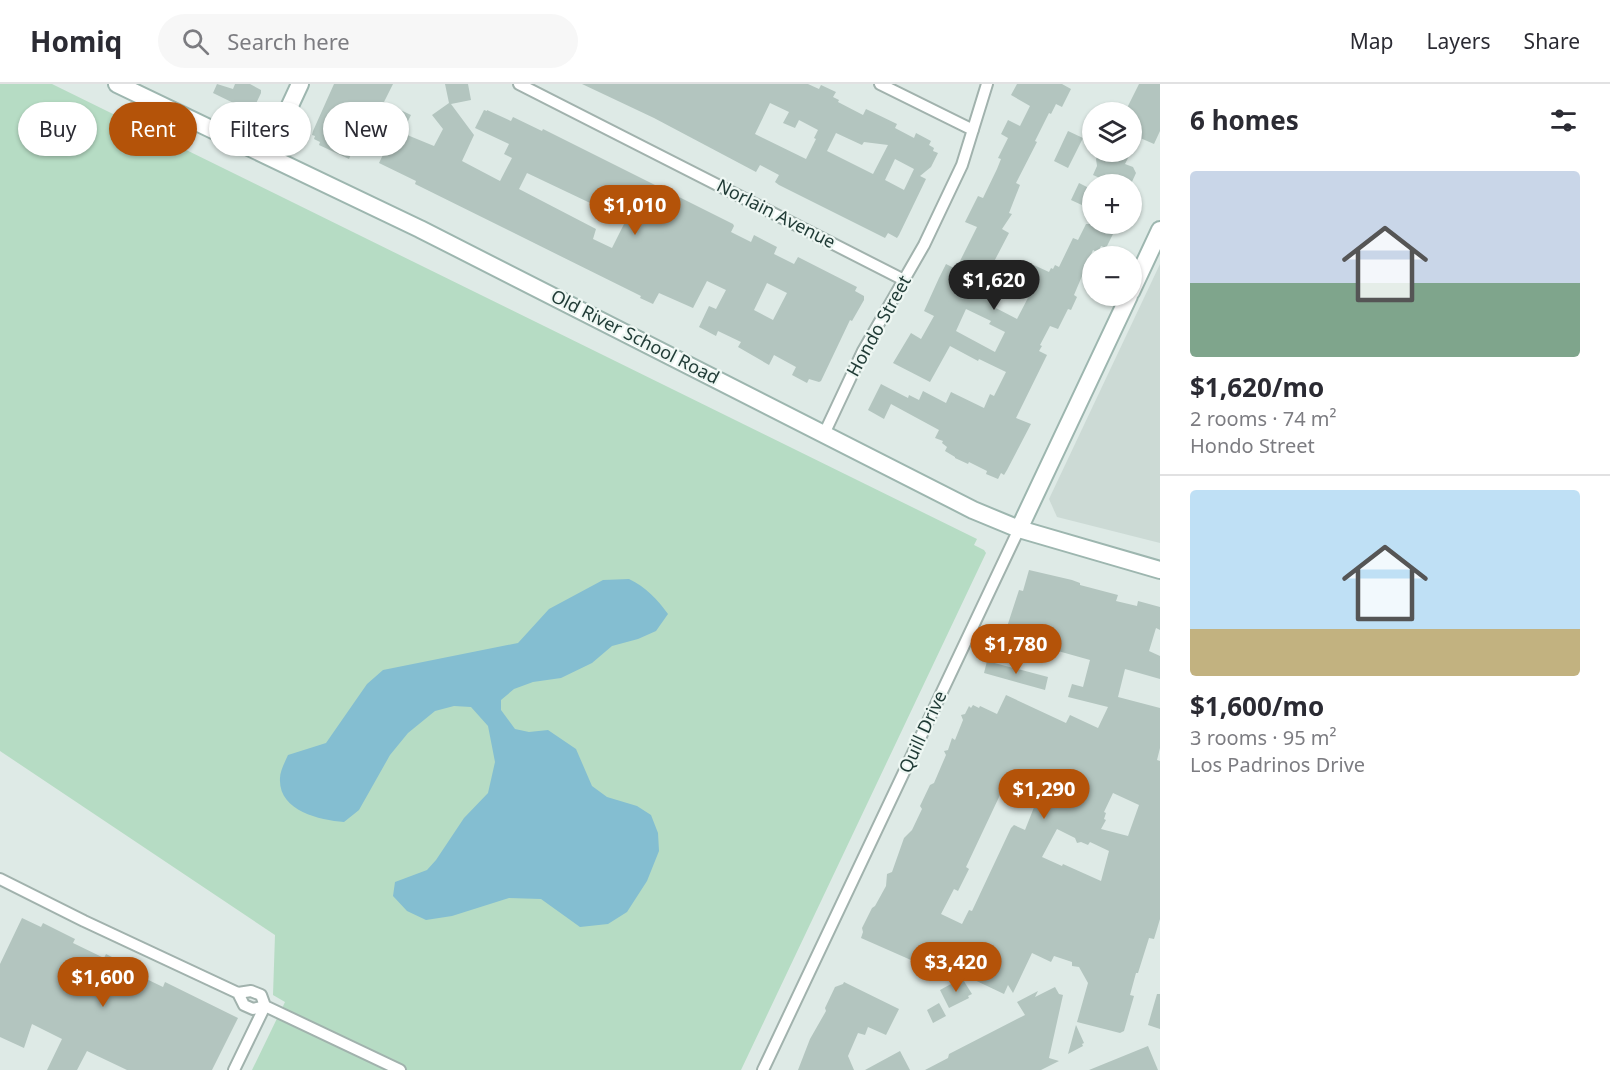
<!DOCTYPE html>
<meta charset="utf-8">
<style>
body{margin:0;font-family:"Noto Sans",sans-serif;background:#f7f7f7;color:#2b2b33;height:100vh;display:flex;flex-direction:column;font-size:22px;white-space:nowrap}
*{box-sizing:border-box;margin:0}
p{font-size:20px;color:#7c7c81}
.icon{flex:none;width:33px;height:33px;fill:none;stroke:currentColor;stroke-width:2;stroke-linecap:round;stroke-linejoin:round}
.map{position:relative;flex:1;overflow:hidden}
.sheet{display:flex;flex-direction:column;background:#fff;width:450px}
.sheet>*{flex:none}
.hud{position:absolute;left:18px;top:18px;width:570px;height:54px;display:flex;gap:12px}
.controls{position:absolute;left:1082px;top:18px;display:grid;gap:12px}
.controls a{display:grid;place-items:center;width:60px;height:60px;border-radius:50%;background:#fff;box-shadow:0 2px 4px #0004;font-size:30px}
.price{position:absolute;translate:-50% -51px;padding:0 14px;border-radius:21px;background:#b45309;color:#fff;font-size:20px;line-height:39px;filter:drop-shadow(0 2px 3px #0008)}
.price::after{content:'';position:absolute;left:50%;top:36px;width:18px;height:14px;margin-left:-9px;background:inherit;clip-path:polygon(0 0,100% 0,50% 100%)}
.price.current{background:#222;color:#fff}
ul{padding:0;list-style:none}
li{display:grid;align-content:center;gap:12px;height:318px;padding:0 30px}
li+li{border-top:2px solid #e1e1e2}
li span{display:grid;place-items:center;height:186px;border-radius:6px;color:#555}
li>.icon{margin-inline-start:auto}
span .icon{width:108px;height:108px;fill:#fffc;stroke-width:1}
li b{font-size:26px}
h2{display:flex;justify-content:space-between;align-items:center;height:72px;padding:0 30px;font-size:26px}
.pill{padding:0 21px;border-radius:27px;background:#fff;box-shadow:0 2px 4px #0004;font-size:21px;line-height:54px}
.pill.current{background:#b45309;color:#fff}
header{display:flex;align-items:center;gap:36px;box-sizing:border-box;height:84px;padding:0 30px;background:#fff;border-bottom:2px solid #e1e1e2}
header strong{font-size:28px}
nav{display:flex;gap:33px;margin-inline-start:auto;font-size:21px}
.search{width:420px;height:54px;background:#f7f7f7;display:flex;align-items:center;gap:15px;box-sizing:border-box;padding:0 21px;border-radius:33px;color:#7c7c81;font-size:22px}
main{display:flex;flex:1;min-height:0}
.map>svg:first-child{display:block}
</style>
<header>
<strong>Homiq</strong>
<div class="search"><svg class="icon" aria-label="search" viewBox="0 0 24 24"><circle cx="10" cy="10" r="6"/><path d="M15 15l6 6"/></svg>Search here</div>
<nav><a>Map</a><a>Layers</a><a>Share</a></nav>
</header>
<main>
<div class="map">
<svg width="1160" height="986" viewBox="0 0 1160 986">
<rect width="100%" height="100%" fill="#deeae6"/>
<path fill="#ccdad5" d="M 1160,180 L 1160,459 L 1057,433 L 1049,415 Z"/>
<path fill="#b6dcc4" d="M 0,0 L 52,0 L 977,455 L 974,461 L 984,466 L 986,469 L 741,986 L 252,986 L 285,918 L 273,911 L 275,851 L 0,667 Z"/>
<path fill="#84bed1" d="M 629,495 C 646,503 657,515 668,530 L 656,547 L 638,555 L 612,562 L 592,579 L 561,594 L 533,598 L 514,605 L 501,616 L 501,626 L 515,645 L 529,648 L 548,646 L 576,665 L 592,702 L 607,713 L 637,722 L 651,731 L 658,749 L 659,767 L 647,797 L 627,828 L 608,840 L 580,843 L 541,815 L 509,814 L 452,832 L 426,836 L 407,827 L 393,812 L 395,798 L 427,786 L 436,776 L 464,734 L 488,709 L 495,678 L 488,642 L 471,623 L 454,622 L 435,627 L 408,649 L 390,671 L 359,726 L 344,738 C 319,736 278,727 280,694 C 280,687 285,678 288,671 L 326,659 L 367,600 L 383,586 L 518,559 L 549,525 L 603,496 Z"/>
<path fill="#b3c5bf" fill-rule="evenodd" d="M 217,0 L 233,5 L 235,0 L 250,0 L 261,6 L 261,9 L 252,28 L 213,9 Z
M 334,0 L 393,0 L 384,18 L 411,31 L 404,45 L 378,31 L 362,65 L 355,61 L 349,75 L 319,61 L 320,58 L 314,55 L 315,52 L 312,51 L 313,47 Z
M 445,0 L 468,0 L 471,16 L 451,20 L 474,51 L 462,77 L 500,97 L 512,74 L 504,70 L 509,60 L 475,44 L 484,26 L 487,27 L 487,26 L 511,37 L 513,33 L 542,47 L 543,45 L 733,140 L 734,142 L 731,148 L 751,158 L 754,151 L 777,163 L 774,170 L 794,180 L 798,173 L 857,203 L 855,207 L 864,212 L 864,216 L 852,237 L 850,236 L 821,297 L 819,298 L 809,295 L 807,299 L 792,291 L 796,283 L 774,271 L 769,281 L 738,263 L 741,258 L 718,247 L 716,252 L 699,243 L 709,222 L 716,225 L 726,206 L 707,197 L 693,224 L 659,209 L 653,220 L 640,214 L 641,212 L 415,100 L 416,97 L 379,79 L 395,46 L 434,62 L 443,45 L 432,31 L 449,19 ZM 527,89 L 626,136 L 612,164 L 593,155 L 596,145 L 519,105 ZM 767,199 L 787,209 L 773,236 L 754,226 Z
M 582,0 L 808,0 L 819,5 L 821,1 L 836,8 L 833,13 L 839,16 L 838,18 L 863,31 L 866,25 L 897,40 L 895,44 L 914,54 L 916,49 L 931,57 L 929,61 L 934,64 L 933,67 L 938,69 L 931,83 L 920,92 L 926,95 L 899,151 L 897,154 L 888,149 L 885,154 L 779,101 L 775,98 L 779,91 L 760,81 L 756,88 L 654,34 ZM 770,19 L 789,28 L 783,39 L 795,44 L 799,36 L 818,46 L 814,54 L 816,55 L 806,75 L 755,50 ZM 836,49 L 862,61 L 864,58 L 888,61 L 873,90 L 827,67 ZM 895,75 L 914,85 L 904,106 L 885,96 Z
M 1017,0 L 1062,0 L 1071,5 L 1062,23 L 1056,20 L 1051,30 L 1049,29 L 1035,57 L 1037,58 L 1016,99 L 1020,101 L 1009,129 L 1012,130 L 1002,145 L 1009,149 L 986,193 L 1003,202 L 992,222 L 1017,235 L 1031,208 L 1014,200 L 1025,177 L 1049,188 L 1051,184 L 1053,185 L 1055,181 L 1059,183 L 1073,154 L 1078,156 L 1086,140 L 1118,140 L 1106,164 L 1101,162 L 1098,169 L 1093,166 L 1074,211 L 1077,213 L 1071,226 L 1068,225 L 1058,245 L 1050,242 L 1040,261 L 1042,262 L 1039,267 L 1047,271 L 1016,334 L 1031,340 L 1007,386 L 1004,391 L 1001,389 L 998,395 L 986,390 L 987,387 L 969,378 L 968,380 L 955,374 L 955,373 L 945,367 L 947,363 L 942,359 L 943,357 L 935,354 L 939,346 L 891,320 L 884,335 L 868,326 L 881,300 L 908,314 L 909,311 L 919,316 L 923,307 L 946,319 L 951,308 L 984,324 L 990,310 L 994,312 L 1006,288 L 979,275 L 978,277 L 950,262 L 930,298 L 893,279 L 911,249 L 921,255 L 934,232 L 924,227 L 939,194 L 946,180 L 956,185 L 977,143 L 965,138 L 978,112 L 983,114 L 997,85 L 1001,75 L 998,74 L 1008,54 L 1001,50 L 1008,36 L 1020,42 L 1030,22 L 1011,11 ZM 966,225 L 991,237 L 989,240 L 1005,248 L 995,268 L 956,247 Z
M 1139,0 L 1160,0 L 1160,47 L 1154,60 L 1131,50 L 1131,28 L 1125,28 Z
M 1068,47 L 1083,54 L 1068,84 L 1054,77 Z
M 1100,68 L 1131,68 L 1125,80 L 1133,83 L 1136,89 L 1131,100 L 1113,100 L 1093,91 L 1097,82 L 1096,75 Z
M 1079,99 L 1091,105 L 1084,122 L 1071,116 Z
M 1029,486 L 1072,496 L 1080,499 L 1080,501 L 1118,511 L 1116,517 L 1137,522 L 1138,517 L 1160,523 L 1160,546 L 1156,544 L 1149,567 L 1160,572 L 1160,595 L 1125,585 L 1118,613 L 1160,624 L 1160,664 L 1157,676 L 1160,677 L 1160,835 L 1154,855 L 1149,854 L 1138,889 L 1136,889 L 1130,911 L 1134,912 L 1124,947 L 1120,949 L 1077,938 L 1088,899 L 1079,883 L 1072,882 L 1072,878 L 1054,872 L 1051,878 L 1032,869 L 1013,909 L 1008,901 L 1004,910 L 966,892 L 969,891 L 958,886 L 957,882 L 926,867 L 920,880 L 861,854 L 863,848 L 862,844 L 872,824 L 875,822 L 886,802 L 887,790 L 892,788 L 904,754 L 912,746 L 922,725 L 920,722 L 930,701 L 934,699 L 946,671 L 944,667 L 948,666 L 952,654 L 955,656 L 963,636 L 961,631 L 965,630 L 969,622 L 971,624 L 973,621 L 979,624 L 980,622 L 997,630 L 1006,611 L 1066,639 L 1070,631 L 1098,644 L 1108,623 L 1068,613 L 1072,600 L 1083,603 L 1090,576 L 1004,552 L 1019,506 L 1023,507 ZM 1017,685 L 1044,698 L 1025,746 L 1014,741 L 1011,744 L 972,827 L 969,826 L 962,840 L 941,830 L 954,805 L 958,807 L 969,785 L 966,783 L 1000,711 L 1003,712 ZM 1113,709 L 1139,721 L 1128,752 L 1101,745 L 1106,736 L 1104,735 L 1106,729 L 1104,728 ZM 1057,745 L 1075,754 L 1077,759 L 1081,758 L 1088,761 L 1090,758 L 1109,767 L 1101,797 L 1063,780 L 1062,782 L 1042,773 Z
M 987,577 L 1048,593 L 1045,606 L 984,589 Z
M 22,834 L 41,843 L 43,839 L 75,855 L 73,859 L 104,874 L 106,870 L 138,886 L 136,890 L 163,903 L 165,898 L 238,934 L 212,986 L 127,986 L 87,967 L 77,986 L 47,986 L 62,955 L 32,940 L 24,964 L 0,953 L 0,880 Z
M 962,894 L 972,910 L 968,912 L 969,914 L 949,924 L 940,906 Z
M 844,898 L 899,925 L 886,951 L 868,943 L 865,951 L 858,949 L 848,972 L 854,986 L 798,986 L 810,955 L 826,927 L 825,924 L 835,903 L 843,900 Z
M 1055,903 L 1059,910 L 1063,911 L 1049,974 L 1059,977 L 1041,986 L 925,986 L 948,974 L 949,970 L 1025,931 L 1017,918 L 1038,907 L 1035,913 Z
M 1157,910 L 1160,910 L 1160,945 L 1148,941 Z
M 939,919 L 946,932 L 933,939 L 927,926 Z
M 1076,941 L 1084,959 L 1082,960 L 1083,962 L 1068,970 Z
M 1148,962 L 1158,986 L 1089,986 Z
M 900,967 L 910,986 L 865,986 Z"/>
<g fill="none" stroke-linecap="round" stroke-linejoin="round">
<g stroke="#a1b2ad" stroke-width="14">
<path id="street" d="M 519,0 L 904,196
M 880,0 L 973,46
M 824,350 L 863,267 L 924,161 L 962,81 L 987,0
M 0,795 L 84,837 L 238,909 L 251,907 L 261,911 L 265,922 L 400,986
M 238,909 L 244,921 L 253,925 L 265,922
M 234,986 L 265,922
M 763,986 L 1019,445"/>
</g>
<g stroke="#9db6af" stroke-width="20">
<path id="secondary" d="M 117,0 L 420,145 L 973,426 L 1019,445 L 1160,486
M 267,71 L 300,0
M 1131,208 L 1160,146
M 1019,445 L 1129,212"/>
</g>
<use href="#street" stroke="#fff" stroke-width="10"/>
<use href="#secondary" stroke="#fff" stroke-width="16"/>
</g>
<g text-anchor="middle" stroke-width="4.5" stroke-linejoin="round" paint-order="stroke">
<g font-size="18" fill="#1f3a35" stroke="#eef7f3">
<text transform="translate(776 130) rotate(27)" y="6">Norlain Avenue</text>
<text transform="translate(879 242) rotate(-61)" y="6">Hondo Street</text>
<text transform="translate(635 253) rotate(27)" y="6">Old River School Road</text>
<text transform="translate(923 648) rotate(-65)" y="6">Quill Drive</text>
</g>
</g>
</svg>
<div class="controls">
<a><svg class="icon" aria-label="layers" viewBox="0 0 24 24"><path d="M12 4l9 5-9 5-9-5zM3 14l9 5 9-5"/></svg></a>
<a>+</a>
<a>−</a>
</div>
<b class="price" style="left:635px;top:152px">$1,010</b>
<b class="price current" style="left:994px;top:227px">$1,620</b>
<b class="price" style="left:1016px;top:591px">$1,780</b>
<b class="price" style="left:1044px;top:736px">$1,290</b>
<b class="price" style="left:956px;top:909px">$3,420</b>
<b class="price" style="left:103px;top:924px">$1,600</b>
<div class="hud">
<a class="pill">Buy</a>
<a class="pill current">Rent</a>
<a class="pill">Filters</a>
<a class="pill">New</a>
</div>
</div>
<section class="sheet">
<h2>6 homes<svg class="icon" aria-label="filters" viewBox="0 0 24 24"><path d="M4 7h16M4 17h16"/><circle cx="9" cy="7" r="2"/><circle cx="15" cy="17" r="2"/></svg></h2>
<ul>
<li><span style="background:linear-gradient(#c9d6e8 60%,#7fa58c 0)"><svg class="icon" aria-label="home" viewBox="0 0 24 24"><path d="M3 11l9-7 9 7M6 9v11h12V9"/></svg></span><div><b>$1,620/mo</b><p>2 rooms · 74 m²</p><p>Hondo Street</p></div></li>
<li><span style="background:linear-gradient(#bfe0f5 75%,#c2b280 0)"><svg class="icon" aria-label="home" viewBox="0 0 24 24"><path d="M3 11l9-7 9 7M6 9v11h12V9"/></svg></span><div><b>$1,600/mo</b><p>3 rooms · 95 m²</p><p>Los Padrinos Drive</p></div></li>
</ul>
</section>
</main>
